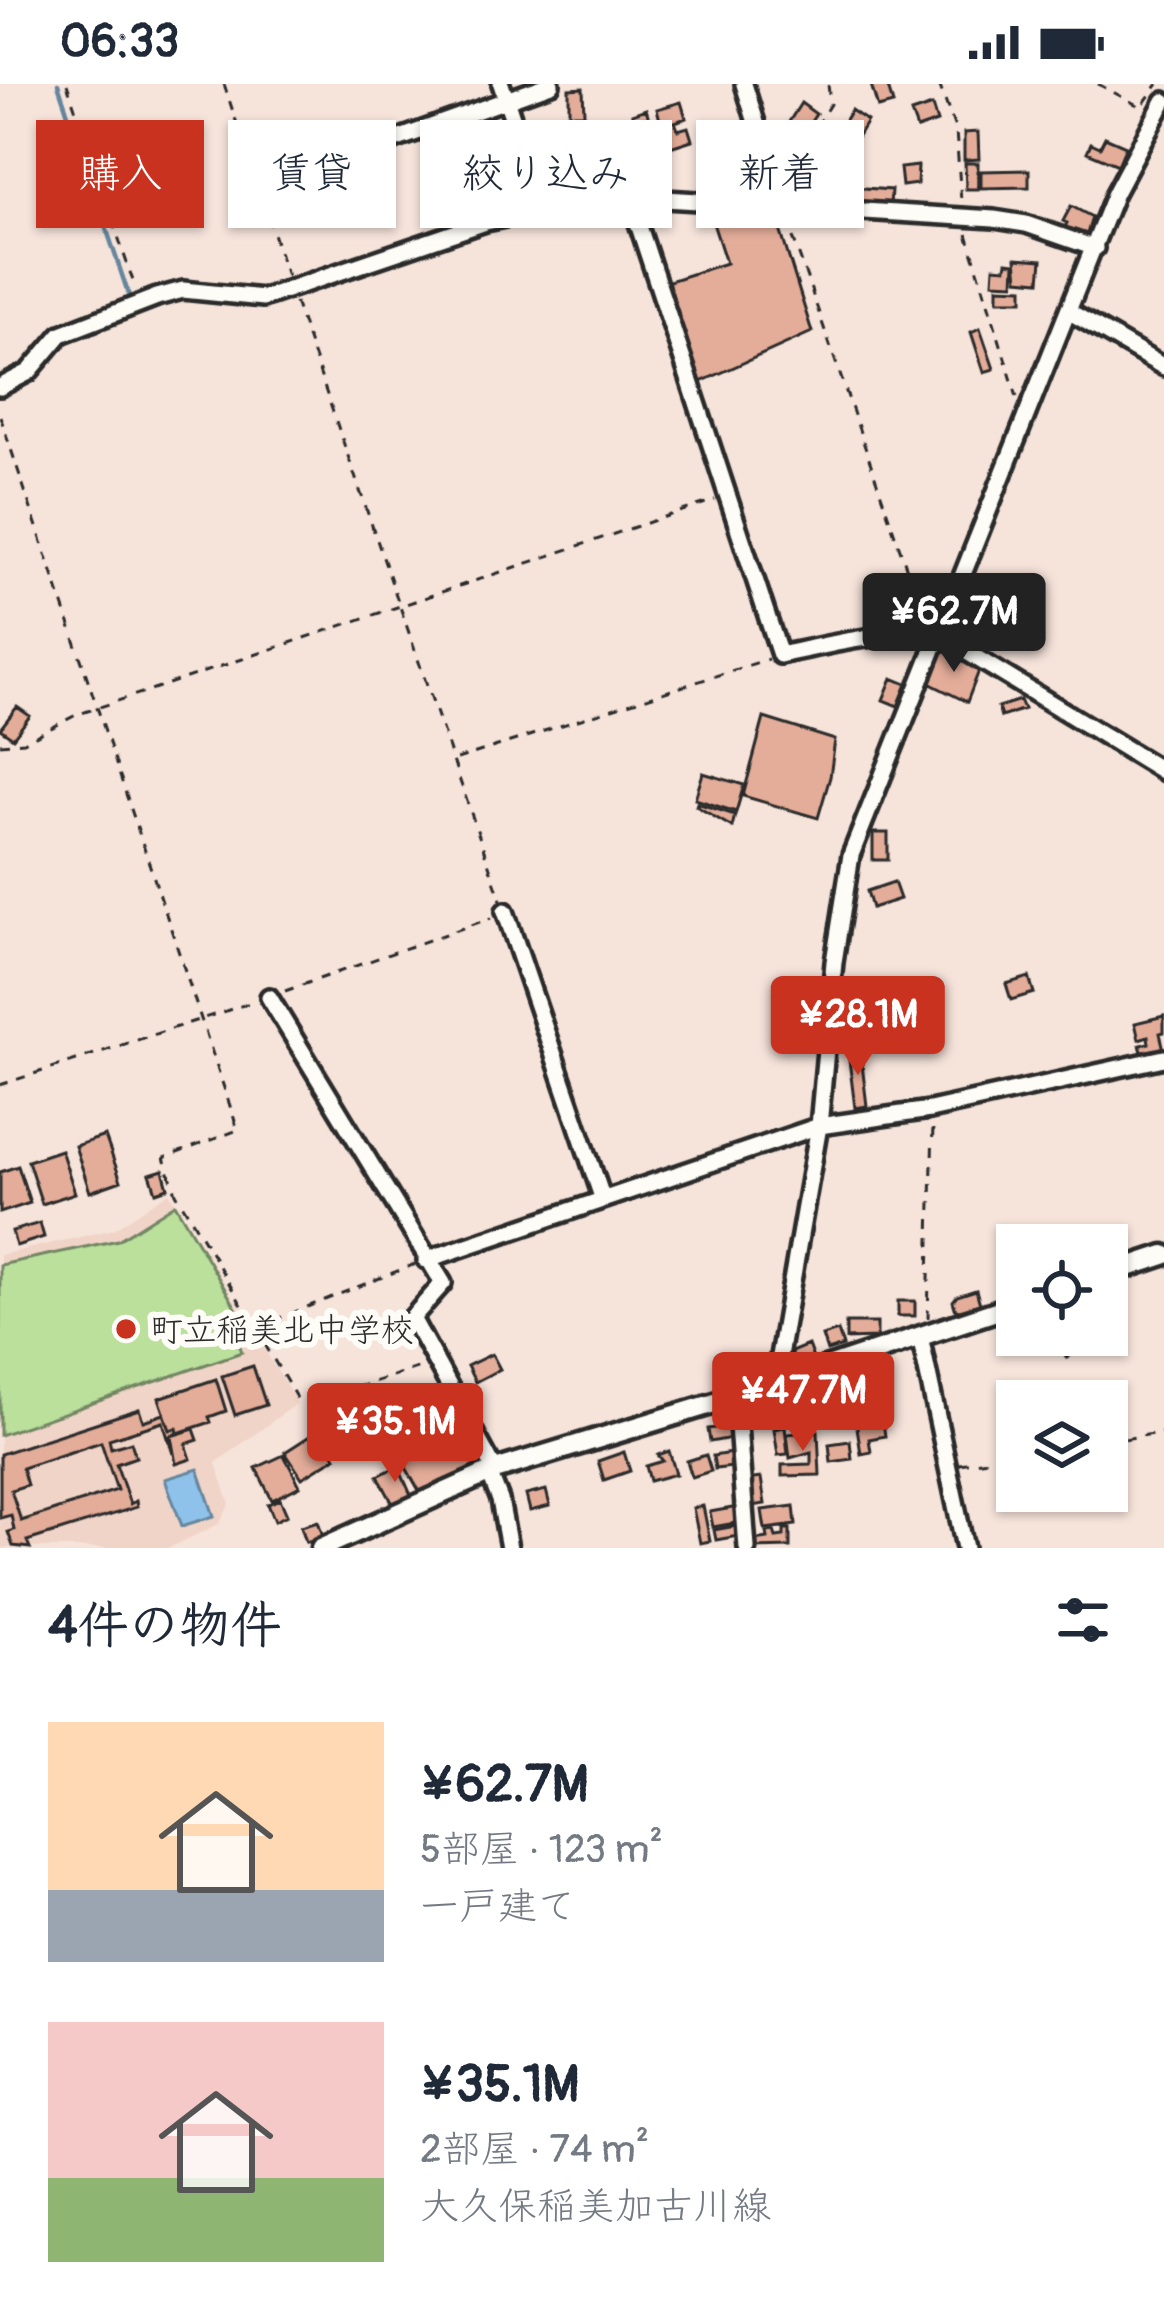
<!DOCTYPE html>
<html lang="ja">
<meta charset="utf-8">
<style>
body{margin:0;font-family:Pangolin,"Klee One",sans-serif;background:#f6f6f7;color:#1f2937;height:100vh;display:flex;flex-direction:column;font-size:45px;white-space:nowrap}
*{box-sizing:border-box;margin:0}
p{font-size:39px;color:#747a83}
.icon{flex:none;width:66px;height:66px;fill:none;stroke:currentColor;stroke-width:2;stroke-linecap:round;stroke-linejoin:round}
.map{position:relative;height:1464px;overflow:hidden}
.sheet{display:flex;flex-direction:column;background:#fff;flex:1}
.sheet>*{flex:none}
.top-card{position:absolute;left:36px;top:36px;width:1092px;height:108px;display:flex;gap:24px}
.controls{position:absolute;left:996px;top:1140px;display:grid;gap:24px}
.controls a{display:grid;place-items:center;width:132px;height:132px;border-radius:0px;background:#fff;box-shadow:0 3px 9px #0004;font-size:60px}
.price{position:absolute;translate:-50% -102px;padding:0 27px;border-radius:12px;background:#c8321e;color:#fff;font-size:39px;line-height:78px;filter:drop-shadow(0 3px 6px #0008)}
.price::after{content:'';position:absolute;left:50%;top:72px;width:36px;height:27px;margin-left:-18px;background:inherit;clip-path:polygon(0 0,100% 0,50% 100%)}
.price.selected{background:#222;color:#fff}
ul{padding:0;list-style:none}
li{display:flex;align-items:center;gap:36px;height:300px;padding:0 48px}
li span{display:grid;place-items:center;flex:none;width:336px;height:240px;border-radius:0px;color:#555}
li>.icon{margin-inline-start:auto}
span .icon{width:144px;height:144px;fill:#fffc;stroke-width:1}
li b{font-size:51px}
h2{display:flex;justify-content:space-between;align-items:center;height:144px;padding:0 48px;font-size:51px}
.tag{padding:0 42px;border-radius:0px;background:#fff;box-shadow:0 3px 9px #0004;font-size:42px;line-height:108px}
.tag.selected{background:#c8321e;color:#fff}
.status{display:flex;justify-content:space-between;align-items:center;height:84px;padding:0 60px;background:#fff;direction:ltr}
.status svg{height:33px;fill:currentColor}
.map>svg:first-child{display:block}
</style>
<div class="status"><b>06:33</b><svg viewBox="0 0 49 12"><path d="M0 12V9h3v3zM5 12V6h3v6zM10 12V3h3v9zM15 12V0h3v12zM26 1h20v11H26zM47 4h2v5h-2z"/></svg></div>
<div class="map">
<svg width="1164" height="1464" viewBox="0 0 1164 1464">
<rect width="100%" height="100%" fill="#f6e4db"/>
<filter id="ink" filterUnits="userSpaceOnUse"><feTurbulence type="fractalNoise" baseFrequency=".00833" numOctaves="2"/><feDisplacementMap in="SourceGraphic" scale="24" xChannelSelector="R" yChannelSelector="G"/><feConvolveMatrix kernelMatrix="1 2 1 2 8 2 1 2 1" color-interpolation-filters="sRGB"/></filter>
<g filter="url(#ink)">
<path fill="#f1d4c8" d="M 169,1108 L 297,1319 L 216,1379 L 230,1420 L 219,1440 L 169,1464 L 0,1464 L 0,1171 L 114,1145 Z"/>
<path fill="#bae09c" stroke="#728664" stroke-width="3" d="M 175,1120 L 236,1224 L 230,1229 L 240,1249 L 236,1251 L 242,1268 L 0,1351 L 0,1181 L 118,1156 Z"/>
<path fill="#8ec2eb" stroke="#66869e" stroke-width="3" d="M 198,1385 L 214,1432 L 182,1442 L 165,1395 Z"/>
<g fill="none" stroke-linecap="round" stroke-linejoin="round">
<path stroke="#66869e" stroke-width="4.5" d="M 58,0 L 129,212"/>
</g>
<path fill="#e4ad9a" stroke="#2b2b2b" stroke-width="3" fill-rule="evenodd" d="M 887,0 L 893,20 L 878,24 L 871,1 Z
M 583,4 L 584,30 L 569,30 L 569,5 Z
M 681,18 L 686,34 L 675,38 L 678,46 L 688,43 L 692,56 L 670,63 L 667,51 L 658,54 L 654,38 L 660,36 L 657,25 Z
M 801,19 L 816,30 L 802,51 L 787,41 Z
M 932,22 L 937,38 L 917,45 L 911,29 Z
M 646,25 L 654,50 L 640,55 L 632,30 Z
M 851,26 L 867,37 L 843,76 L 813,58 L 820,47 L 833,55 Z
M 631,39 L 638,61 L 623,66 L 615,44 Z
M 471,47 L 470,57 L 446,64 L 443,56 Z
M 978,48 L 979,75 L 964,76 L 964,49 Z
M 1105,53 L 1126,62 L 1118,81 L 1087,68 L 1091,59 L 1100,63 Z
M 483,63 L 495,85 L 455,99 L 452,70 Z
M 642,64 L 644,73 L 620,80 L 617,71 Z
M 820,65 L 841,77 L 835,87 L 814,75 Z
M 965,79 L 978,79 L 978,105 L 966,105 Z
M 918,82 L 917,100 L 902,102 L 900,84 Z
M 1029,86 L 1029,103 L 981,104 L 981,87 Z
M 809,100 L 891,106 L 890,122 L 807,116 Z
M 1071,122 L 1092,133 L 1087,150 L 1065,143 L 1067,139 L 1063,137 Z
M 711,133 L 779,142 L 812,248 L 694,301 L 663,199 L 726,179 Z
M 1016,174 L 1042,176 L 1040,197 L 1018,195 Z
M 1007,178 L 1015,179 L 1014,199 L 993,198 L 994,183 L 1006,184 Z
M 998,203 L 1023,204 L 1023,216 L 998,216 Z
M 980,244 L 994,285 L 984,288 L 971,248 Z
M 1007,499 L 1015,520 L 972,537 L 966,521 L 977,517 L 975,512 Z
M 941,565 L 980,584 L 967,618 L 929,599 Z
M 892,594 L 907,600 L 898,622 L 883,616 Z
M 1020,616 L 1024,625 L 1001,633 L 998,623 Z
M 17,623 L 30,632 L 13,654 L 0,645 Z
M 764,634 L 835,656 L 830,693 L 818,734 L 743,712 Z
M 703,689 L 744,701 L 736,728 L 695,715 Z
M 697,719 L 735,731 L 732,743 L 696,722 Z
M 873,749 L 888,749 L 888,776 L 873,776 Z
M 894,798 L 900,815 L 872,824 L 867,807 Z
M 1029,893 L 1034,909 L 1011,916 L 1006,900 Z
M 908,915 L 931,916 L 930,930 L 907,930 Z
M 1164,932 L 1164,948 L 1160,949 L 1164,966 L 1143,971 L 1140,961 L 1149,959 L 1148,952 L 1139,955 L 1135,939 Z
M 860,963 L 867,1022 L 855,1024 L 848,968 Z
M 105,1052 L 121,1097 L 90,1108 L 75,1062 Z
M 61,1066 L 75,1109 L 42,1120 L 28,1077 Z
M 18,1082 L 30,1119 L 0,1129 L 0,1088 Z
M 163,1086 L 168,1104 L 156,1108 L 150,1090 Z
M 40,1139 L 44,1153 L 16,1162 L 12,1147 Z
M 1017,1189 L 1017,1210 L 1008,1212 L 1002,1194 Z
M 976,1206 L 980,1220 L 956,1227 L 953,1217 L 957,1212 Z
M 898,1217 L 915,1217 L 915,1232 L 898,1232 Z
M 846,1239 L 877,1239 L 877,1254 L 846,1255 Z
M 838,1247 L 843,1262 L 827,1267 L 822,1252 Z
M 1075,1251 L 1099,1251 L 1067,1274 L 1059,1262 Z
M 808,1261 L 814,1277 L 796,1283 L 791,1268 Z
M 492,1270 L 500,1285 L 475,1298 L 467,1282 Z
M 253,1282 L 266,1321 L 235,1331 L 222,1292 Z
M 862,1285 L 866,1302 L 851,1305 L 848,1288 Z
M 216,1295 L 226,1327 L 209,1333 L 211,1338 L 178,1349 L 177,1344 L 170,1346 L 159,1314 Z
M 139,1325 L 143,1337 L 164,1330 L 170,1346 L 177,1344 L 178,1349 L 170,1352 L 173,1370 L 163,1338 L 109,1355 L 111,1364 L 131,1358 L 136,1373 L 116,1380 L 130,1420 L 136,1417 L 137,1423 L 27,1457 L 30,1464 L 13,1462 L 8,1448 L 14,1446 L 11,1431 L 0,1434 L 0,1370 ZM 101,1358 L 117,1406 L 21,1437 L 11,1406 L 27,1401 L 22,1384 Z
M 882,1332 L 885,1352 L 869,1355 L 871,1368 L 861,1370 L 856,1336 Z
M 463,1339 L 481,1380 L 420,1408 L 397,1368 Z
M 730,1342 L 732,1354 L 710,1358 L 708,1345 Z
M 785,1343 L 788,1370 L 778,1371 L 774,1345 Z
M 194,1345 L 198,1356 L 186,1360 L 191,1375 L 176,1380 L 171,1352 Z
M 319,1346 L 336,1373 L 302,1394 L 285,1368 Z
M 818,1347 L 820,1391 L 782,1392 L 782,1381 L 811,1380 L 811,1368 L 790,1374 L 787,1350 Z
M 850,1357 L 852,1375 L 831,1378 L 829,1360 Z
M 669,1367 L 676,1390 L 650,1397 L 646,1382 L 663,1377 L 658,1371 Z
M 624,1368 L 630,1387 L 604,1396 L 598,1377 Z
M 731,1369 L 733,1383 L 715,1385 L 713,1372 Z
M 284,1371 L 300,1402 L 272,1416 L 256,1384 Z
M 706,1371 L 711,1387 L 692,1393 L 687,1377 Z
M 398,1382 L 411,1411 L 393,1420 L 378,1392 Z
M 761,1394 L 765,1420 L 751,1422 L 747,1396 Z
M 546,1406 L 550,1422 L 530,1427 L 526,1411 Z
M 280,1415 L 287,1431 L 275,1437 L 268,1420 Z
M 703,1422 L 710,1457 L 700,1459 L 693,1424 Z
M 794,1422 L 796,1441 L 765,1445 L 762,1426 Z
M 738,1423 L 741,1438 L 713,1443 L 710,1428 Z
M 318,1437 L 323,1452 L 306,1458 L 301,1442 Z
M 736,1442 L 738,1452 L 716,1456 L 714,1446 Z
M 784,1445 L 790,1445 L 790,1463 L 754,1464 L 753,1456 L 768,1454 L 767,1448 L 774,1447 L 776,1453 L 784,1452 Z"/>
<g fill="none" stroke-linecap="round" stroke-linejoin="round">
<g stroke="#2b2b2b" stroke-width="24">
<path id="minor" d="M 501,0 L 543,126
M 744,0 L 778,109
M 258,105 L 551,0
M 630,115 L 780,571 C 831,560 886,546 939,551 L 1164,688
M 1070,228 L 1164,283
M 0,303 L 29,288 L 61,250 L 157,213 L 183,206 L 263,214 L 486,138 L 543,126 L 665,115 L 994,135 L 1026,140 L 1095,164
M 505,827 L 602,1113
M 269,913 L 443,1199 L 412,1234 L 495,1386
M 426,1176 L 819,1042 L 930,1026 L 1164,974
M 920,1252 L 965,1464
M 774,1301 L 819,1042 L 834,878 L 851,771 L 1115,109 L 1164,17
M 736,1313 L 747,1464
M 489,1388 L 500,1416 L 509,1464"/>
</g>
<g stroke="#2b2b2b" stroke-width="27">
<path id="major" d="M 1107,1190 L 1164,1171
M 321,1464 L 495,1386 L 774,1301 L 1017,1220"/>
</g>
<path stroke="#2b2b2b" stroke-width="3" stroke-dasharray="9 9" stroke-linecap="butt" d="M 67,0 L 135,203
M 224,0 L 253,89
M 939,0 L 956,47 L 961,117
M 1098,0 L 1141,23 L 1158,0
M 788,88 L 830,20 L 828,0
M 262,116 L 287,192
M 787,136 L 924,535
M 967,150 L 1017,313
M 295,218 L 501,816
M 0,332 L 238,1046 L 164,1074 L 176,1109 L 297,1315 L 317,1316 L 423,1282
M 0,660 L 24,658 L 76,631 L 715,416
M 457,675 L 768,575
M 285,907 L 491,834
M 0,1001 L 253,918
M 928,1234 L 933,1040
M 257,1243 L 415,1180
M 1107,1358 L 1164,1348
M 959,1380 L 1017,1372"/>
<use href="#minor" stroke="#fdfcf7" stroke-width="15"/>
<use href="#major" stroke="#fdfcf7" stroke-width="18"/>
</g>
</g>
<circle fill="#c8321e" stroke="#fdfcf7" stroke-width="4.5" cx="126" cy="1245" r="12"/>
<g text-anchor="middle" stroke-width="12" stroke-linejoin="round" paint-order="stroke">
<g font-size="33" fill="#2b2b2b" stroke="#fdfcf7" text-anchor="start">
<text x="150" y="1257">町立稲美北中学校</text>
</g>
</g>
</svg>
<div class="controls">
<a><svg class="icon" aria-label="locate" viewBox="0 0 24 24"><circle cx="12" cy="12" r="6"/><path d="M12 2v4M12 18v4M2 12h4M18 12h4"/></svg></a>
<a><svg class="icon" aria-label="layers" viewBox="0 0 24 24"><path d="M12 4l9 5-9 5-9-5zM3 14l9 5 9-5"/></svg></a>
</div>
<b class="price selected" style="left:954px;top:591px">¥62.7M</b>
<b class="price" style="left:858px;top:994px">¥28.1M</b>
<b class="price" style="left:803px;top:1370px">¥47.7M</b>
<b class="price" style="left:395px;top:1401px">¥35.1M</b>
<div class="top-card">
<a class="tag selected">購入</a>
<a class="tag">賃貸</a>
<a class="tag">絞り込み</a>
<a class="tag">新着</a>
</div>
</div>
<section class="sheet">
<h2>4件の物件<svg class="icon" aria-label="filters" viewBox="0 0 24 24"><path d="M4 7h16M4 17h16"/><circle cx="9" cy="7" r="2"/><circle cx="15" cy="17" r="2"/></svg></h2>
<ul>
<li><span style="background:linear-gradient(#ffd9b3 70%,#9aa5b1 0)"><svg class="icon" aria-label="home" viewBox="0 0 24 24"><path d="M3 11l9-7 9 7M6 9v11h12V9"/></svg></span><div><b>¥62.7M</b><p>5部屋 · 123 m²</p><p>一戸建て</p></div></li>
<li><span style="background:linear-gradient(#f6c9c9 65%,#8fb573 0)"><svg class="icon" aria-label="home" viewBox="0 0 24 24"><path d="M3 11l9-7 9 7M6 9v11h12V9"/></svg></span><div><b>¥35.1M</b><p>2部屋 · 74 m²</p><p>大久保稲美加古川線</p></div></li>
</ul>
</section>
